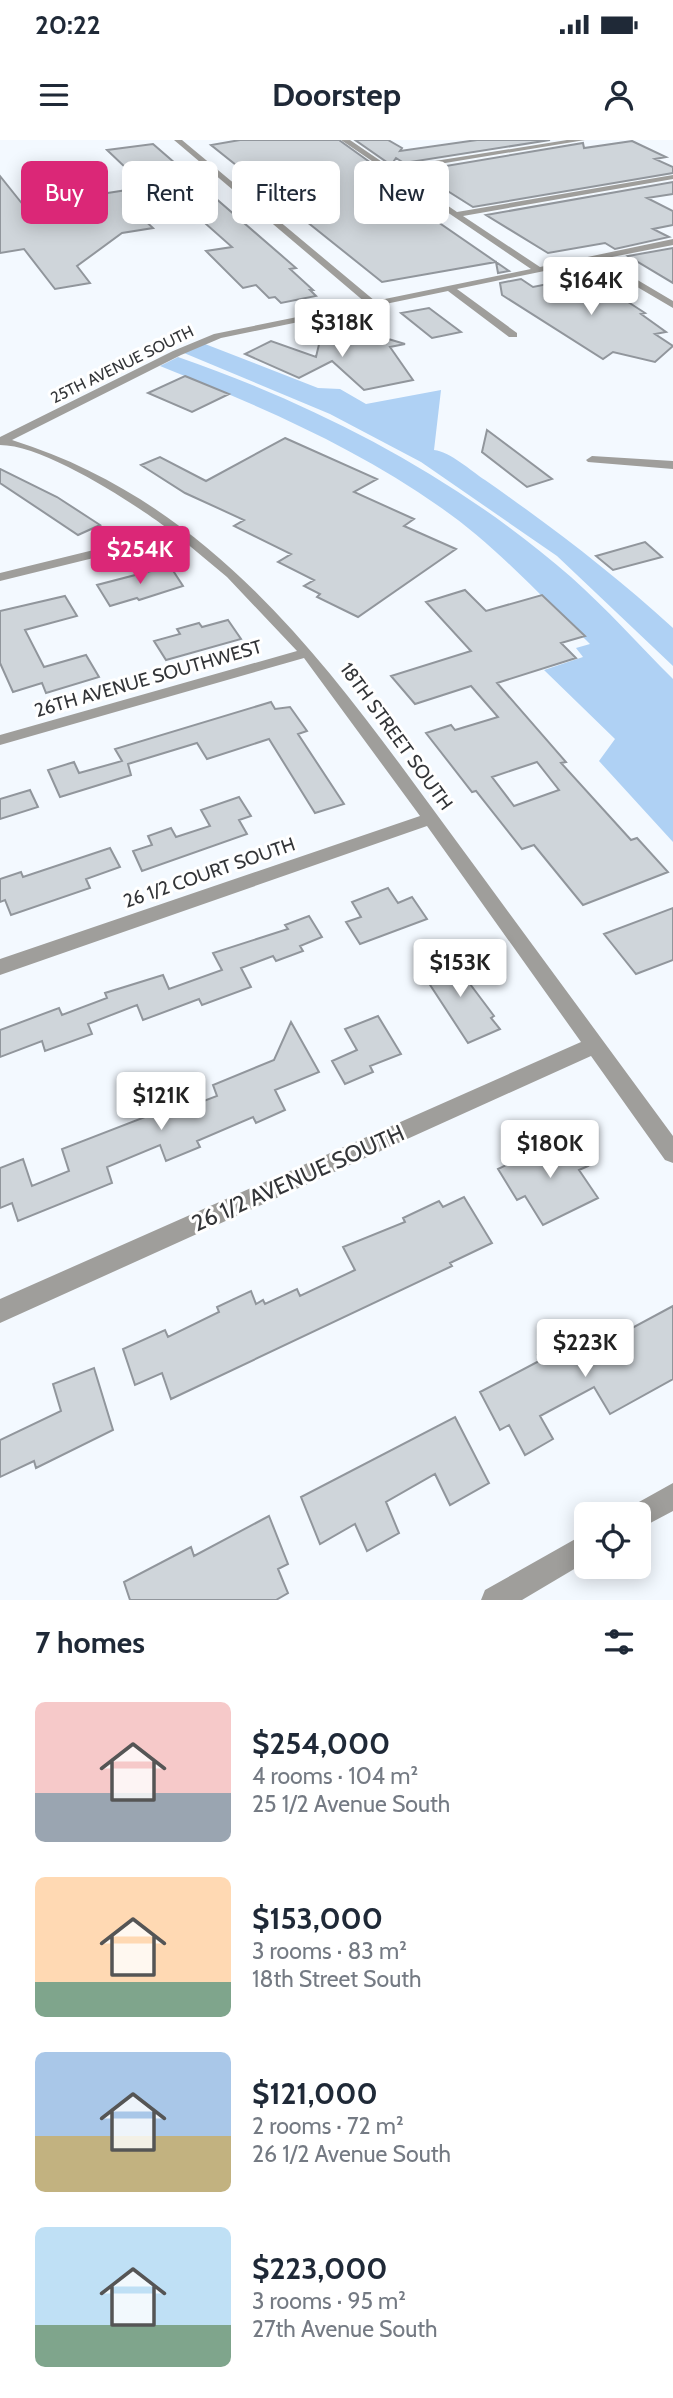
<!DOCTYPE html>
<meta charset="utf-8">
<style>
body{margin:0;font-family:Cabin,sans-serif;background:#f6f6f7;color:#1f2937;height:100vh;display:flex;flex-direction:column;font-size:26px;white-space:nowrap}
*{box-sizing:border-box;margin:0}
p{font-size:23px;color:#747a83}
.icon{flex:none;width:38px;height:38px;fill:none;stroke:currentColor;stroke-width:2;stroke-linecap:round;stroke-linejoin:round}
.map{position:relative;height:1460px;overflow:hidden}
.side{display:flex;flex-direction:column;background:#fff;flex:1}
.side>*{flex:none}
.hud{position:absolute;left:21px;top:21px;width:632px;height:63px;display:flex;gap:14px}
.buttons{position:absolute;left:574px;top:1362px;display:grid;gap:14px}
.buttons a{display:grid;place-items:center;width:77px;height:77px;border-radius:10px;background:#fff;box-shadow:0 4px 18px #0003;font-size:35px}
.price{position:absolute;translate:-50% -60px;padding:0 16px;border-radius:7px;background:#fff;color:#222;font-size:23px;line-height:46px;filter:drop-shadow(0 2px 4px #0008)}
.price::after{content:'';position:absolute;left:50%;top:42px;width:21px;height:16px;margin-left:-10px;background:inherit;clip-path:polygon(0 0,100% 0,50% 100%)}
.price.on{background:#db2777;color:#fff}
ul{padding:0;list-style:none}
li{display:flex;align-items:center;gap:21px;height:175px;padding:0 35px}
li span{display:grid;place-items:center;flex:none;width:196px;height:140px;border-radius:10px;color:#555}
li>.icon{margin-inline-start:auto}
span .icon{width:84px;height:84px;fill:#fffc;stroke-width:1}
li b{font-size:30px}
h2{display:flex;justify-content:space-between;align-items:center;height:84px;padding:0 35px;font-size:30px}
.pill{padding:0 24px;border-radius:10px;background:#fff;box-shadow:0 4px 18px #0003;font-size:24px;line-height:63px}
.pill.on{background:#db2777;color:#fff}
.status{display:flex;justify-content:space-between;align-items:center;height:49px;padding:0 35px;background:#fff;direction:ltr}
.status svg{height:19px;fill:currentColor}
header{display:flex;justify-content:space-between;align-items:center;height:91px;padding:0 35px;background:#fff;font-size:32px;font-weight:800}
.map>svg:first-child{display:block}
</style>
<div class="status"><b>20:22</b><svg viewBox="0 0 49 12"><path d="M0 12V9h3v3zM5 12V6h3v6zM10 12V3h3v9zM15 12V0h3v12zM26 1h20v11H26zM47 4h2v5h-2z"/></svg></div>
<header><svg class="icon" aria-label="menu" viewBox="0 0 24 24"><path d="M4 6h16M4 12h16M4 18h16"/></svg>Doorstep<svg class="icon" aria-label="person" viewBox="0 0 24 24"><circle cx="12" cy="8" r="4"/><path d="M4 21q1-7 8-7t8 7"/></svg></header>
<div class="map">
<svg width="673" height="1460" viewBox="0 0 673 1460">
<rect width="100%" height="100%" fill="#f3f9ff"/>
<path fill="#afd1f4" d="M 205,204 L 318,248 L 340,249 L 366,264 L 441,250 L 434,310 C 451,312 471,331 485,340 C 551,386 614,434 673,488 L 673,526 L 557,416 L 421,322 L 330,274 L 184,213 Z
M 178,217 C 319,266 458,338 571,437 C 607,469 639,505 673,539 L 673,702 L 599,621 L 615,599 L 544,530 L 583,517 L 576,508 L 590,504 C 542,457 495,405 440,367 C 354,306 257,265 160,226 Z"/>
<path fill="#cfd5da" stroke="#91969c" stroke-width="2" fill-rule="evenodd" d="M 240,0 L 339,0 L 385,33 L 380,42 L 509,131 L 498,133 L 496,122 L 382,142 L 211,5 Z
M 355,0 L 388,0 L 402,8 L 400,11 L 477,0 L 550,0 L 404,23 L 396,18 L 391,25 Z
M 632,1 L 666,17 L 655,19 L 673,27 L 673,33 L 473,67 L 416,31 L 583,3 L 584,8 Z
M 153,4 L 296,128 L 290,129 L 313,150 L 310,150 L 316,156 L 281,163 L 275,157 L 269,158 L 256,145 L 243,148 L 206,111 L 232,107 L 188,68 L 140,76 L 153,88 L 122,93 L 77,126 L 90,143 L 55,149 L 24,109 L 0,113 L 0,36 L 24,66 L 146,47 L 107,10 Z
M 673,42 L 673,54 L 647,58 L 673,71 L 673,85 L 653,89 L 669,97 L 615,109 L 605,103 L 548,113 L 486,75 Z
M 673,108 L 673,143 L 628,116 Z
M 588,136 L 645,173 L 641,174 L 666,192 L 655,194 L 673,206 L 655,222 L 613,212 L 603,219 L 502,155 L 500,143 L 521,139 L 533,147 Z
M 429,168 L 461,192 L 432,198 L 401,173 Z
M 355,189 L 405,204 L 390,207 L 413,240 L 364,250 L 332,221 L 299,238 L 245,214 L 271,201 L 316,217 L 321,196 L 343,197 Z
M 185,236 L 229,254 L 192,272 L 148,253 Z
M 487,290 L 519,314 L 552,339 L 527,347 L 482,312 Z
M 285,298 L 377,339 L 354,352 L 414,379 L 404,386 L 456,409 L 358,477 L 317,457 L 320,454 L 304,446 L 314,440 L 278,422 L 291,414 L 234,386 L 244,380 L 185,353 L 141,325 L 160,317 L 206,341 Z
M 0,329 L 57,357 L 100,385 L 78,395 L 0,343 Z
M 645,402 L 662,417 L 613,430 L 596,416 Z
M 170,426 L 183,446 L 139,460 L 137,458 L 110,466 L 97,445 Z
M 465,450 L 486,471 L 542,455 L 585,496 L 561,503 L 576,518 L 497,543 L 566,622 L 561,623 L 631,700 L 637,698 L 668,732 L 583,765 L 534,705 L 522,709 L 476,651 L 472,652 L 426,593 L 451,585 L 455,590 L 498,577 L 471,546 L 415,564 L 391,536 L 471,511 L 426,462 ZM 537,622 L 559,650 L 514,666 L 492,637 Z
M 65,456 L 77,476 L 25,490 L 44,527 L 86,515 L 99,537 L 46,553 L 42,543 L 13,552 L 0,523 L 0,471 Z
M 228,480 L 241,499 L 166,520 L 154,501 L 180,494 L 177,489 L 199,483 L 202,487 Z
M 271,562 L 275,569 L 290,567 L 307,591 L 298,594 L 344,664 L 315,673 L 269,599 L 207,619 L 197,603 L 128,624 L 131,635 L 60,657 L 48,630 L 74,622 L 79,633 L 122,621 L 115,609 Z
M 30,650 L 38,667 L 0,679 L 0,659 Z
M 239,657 L 251,676 L 239,680 L 247,694 L 142,731 L 133,711 L 152,705 L 148,696 L 171,688 L 176,697 L 210,686 L 201,670 Z
M 110,708 L 120,727 L 86,739 L 90,748 L 11,775 L 5,760 L 0,762 L 0,739 L 21,732 L 23,737 Z
M 388,748 L 398,763 L 412,757 L 427,779 L 360,804 L 346,782 L 361,777 L 352,762 Z
M 673,768 L 673,820 L 636,834 L 604,794 Z
M 309,776 L 322,797 L 300,806 L 303,811 L 276,821 L 273,816 L 241,828 L 251,847 L 202,865 L 199,859 L 143,880 L 137,865 L 88,884 L 92,894 L 45,911 L 42,901 L 0,917 L 0,890 L 59,868 L 62,875 L 107,858 L 105,853 L 163,835 L 169,849 L 222,830 L 213,813 L 288,789 L 285,785 Z
M 449,816 L 494,876 L 491,878 L 500,889 L 468,903 L 419,828 Z
M 378,876 L 401,914 L 370,926 L 373,932 L 345,944 L 332,921 L 357,910 L 345,889 Z
M 291,882 L 319,932 L 275,950 L 285,970 L 256,983 L 253,977 L 197,1001 L 200,1007 L 166,1021 L 160,1005 L 107,1027 L 112,1043 L 18,1081 L 12,1063 L 0,1068 L 0,1028 L 23,1019 L 32,1046 L 69,1031 L 62,1009 L 181,963 L 183,969 L 217,956 L 213,945 L 274,920 Z
M 567,996 L 588,1026 L 579,1030 L 598,1058 L 543,1085 L 525,1056 L 517,1060 L 498,1029 Z
M 464,1057 L 492,1103 L 450,1123 L 452,1126 L 171,1259 L 162,1233 L 135,1245 L 123,1209 L 165,1190 L 168,1197 L 219,1172 L 217,1167 L 251,1151 L 256,1164 L 263,1160 L 265,1164 L 297,1149 L 300,1156 L 355,1130 L 343,1107 L 405,1082 L 403,1078 L 439,1061 L 443,1067 Z
M 673,1166 L 673,1239 L 610,1274 L 594,1247 L 540,1276 L 553,1299 L 525,1315 L 509,1285 L 500,1290 L 480,1252 L 541,1220 L 538,1215 L 557,1206 L 565,1219 L 608,1196 L 610,1200 Z
M 94,1228 L 113,1290 L 36,1328 L 34,1321 L 0,1337 L 0,1300 L 61,1271 L 53,1244 Z
M 455,1277 L 489,1343 L 450,1365 L 435,1334 L 386,1362 L 399,1393 L 367,1411 L 355,1384 L 320,1404 L 301,1357 Z
M 269,1376 L 288,1424 L 278,1429 L 288,1453 L 276,1460 L 130,1460 L 124,1442 L 191,1407 L 194,1416 Z"/>
<g fill="none" stroke-linecap="round" stroke-linejoin="round">
<path fill="#9f9e9b" fill-rule="evenodd" d="M 174,0 L 182,0 L 375,161 L 531,129 L 341,0 L 350,0 L 391,28 L 567,0 L 585,0 L 397,31 L 457,72 L 673,35 L 673,39 L 463,76 L 540,127 L 673,99 L 673,105 L 602,119 L 673,161 L 673,168 L 593,121 L 457,149 L 517,193 L 517,197 L 509,197 L 448,151 L 221,198 L 181,215 L 12,300 C 220,365 335,536 457,702 C 529,800 601,898 673,996 L 673,1023 L 665,1020 L 591,916 L 0,1183 L 0,1159 L 581,902 L 427,686 L 0,835 L 0,819 L 420,676 L 304,518 L 0,605 L 0,595 L 297,511 L 227,437 L 179,397 L 0,441 L 0,433 L 171,391 C 135,364 45,305 0,305 L 0,297 L 173,211 L 214,194 L 366,163 Z
M 592,316 L 673,321 L 673,329 L 588,322 L 586,320 Z
M 673,1343 L 673,1371 L 639,1389 L 639,1374 L 627,1374 L 630,1367 Z
M 586,1393 L 586,1422 L 522,1460 L 481,1460 L 485,1450 Z"/>
</g>
<g text-anchor="middle" stroke-width="6" stroke-linejoin="round" paint-order="stroke">
<g font-size="16" fill="#333538" stroke="#fff">
<text transform="translate(122 224) rotate(-26)" y="6">25TH AVENUE SOUTH</text>
</g>
<g font-size="19" fill="#333538" stroke="#fff">
<text transform="translate(148 538) rotate(-16)" y="7">26TH AVENUE SOUTHWEST</text>
<text transform="translate(397 596) rotate(54)" y="7">18TH STREET SOUTH</text>
<text transform="translate(209 732) rotate(-19)" y="7">26 1/2 COURT SOUTH</text>
</g>
<g font-size="23" fill="#333538" stroke="#fff">
<text transform="translate(298 1038) rotate(-24)" y="8">26 1/2 AVENUE SOUTH</text>
</g>
</g>
</svg>
<div class="buttons">
<a><svg class="icon" aria-label="locate" viewBox="0 0 24 24"><circle cx="12" cy="12" r="6"/><path d="M12 2v4M12 18v4M2 12h4M18 12h4"/></svg></a>
</div>
<b class="price" style="left:591px;top:177px">$164K</b>
<b class="price" style="left:342px;top:219px">$318K</b>
<b class="price on" style="left:140px;top:446px">$254K</b>
<b class="price" style="left:460px;top:859px">$153K</b>
<b class="price" style="left:161px;top:992px">$121K</b>
<b class="price" style="left:550px;top:1040px">$180K</b>
<b class="price" style="left:585px;top:1239px">$223K</b>
<div class="hud">
<a class="pill on">Buy</a>
<a class="pill">Rent</a>
<a class="pill">Filters</a>
<a class="pill">New</a>
</div>
</div>
<section class="side">
<h2>7 homes<svg class="icon" aria-label="filters" viewBox="0 0 24 24"><path d="M4 7h16M4 17h16"/><circle cx="9" cy="7" r="2"/><circle cx="15" cy="17" r="2"/></svg></h2>
<ul>
<li><span style="background:linear-gradient(#f6c9c9 65%,#9aa5b1 0)"><svg class="icon" aria-label="home" viewBox="0 0 24 24"><path d="M3 11l9-7 9 7M6 9v11h12V9"/></svg></span><div><b>$254,000</b><p>4 rooms · 104 m²</p><p>25 1/2 Avenue South</p></div></li>
<li><span style="background:linear-gradient(#ffd9b3 75%,#7fa58c 0)"><svg class="icon" aria-label="home" viewBox="0 0 24 24"><path d="M3 11l9-7 9 7M6 9v11h12V9"/></svg></span><div><b>$153,000</b><p>3 rooms · 83 m²</p><p>18th Street South</p></div></li>
<li><span style="background:linear-gradient(#a9c7e8 60%,#c2b280 0)"><svg class="icon" aria-label="home" viewBox="0 0 24 24"><path d="M3 11l9-7 9 7M6 9v11h12V9"/></svg></span><div><b>$121,000</b><p>2 rooms · 72 m²</p><p>26 1/2 Avenue South</p></div></li>
<li><span style="background:linear-gradient(#bfe0f5 70%,#7fa58c 0)"><svg class="icon" aria-label="home" viewBox="0 0 24 24"><path d="M3 11l9-7 9 7M6 9v11h12V9"/></svg></span><div><b>$223,000</b><p>3 rooms · 95 m²</p><p>27th Avenue South</p></div></li>
</ul>
</section>
